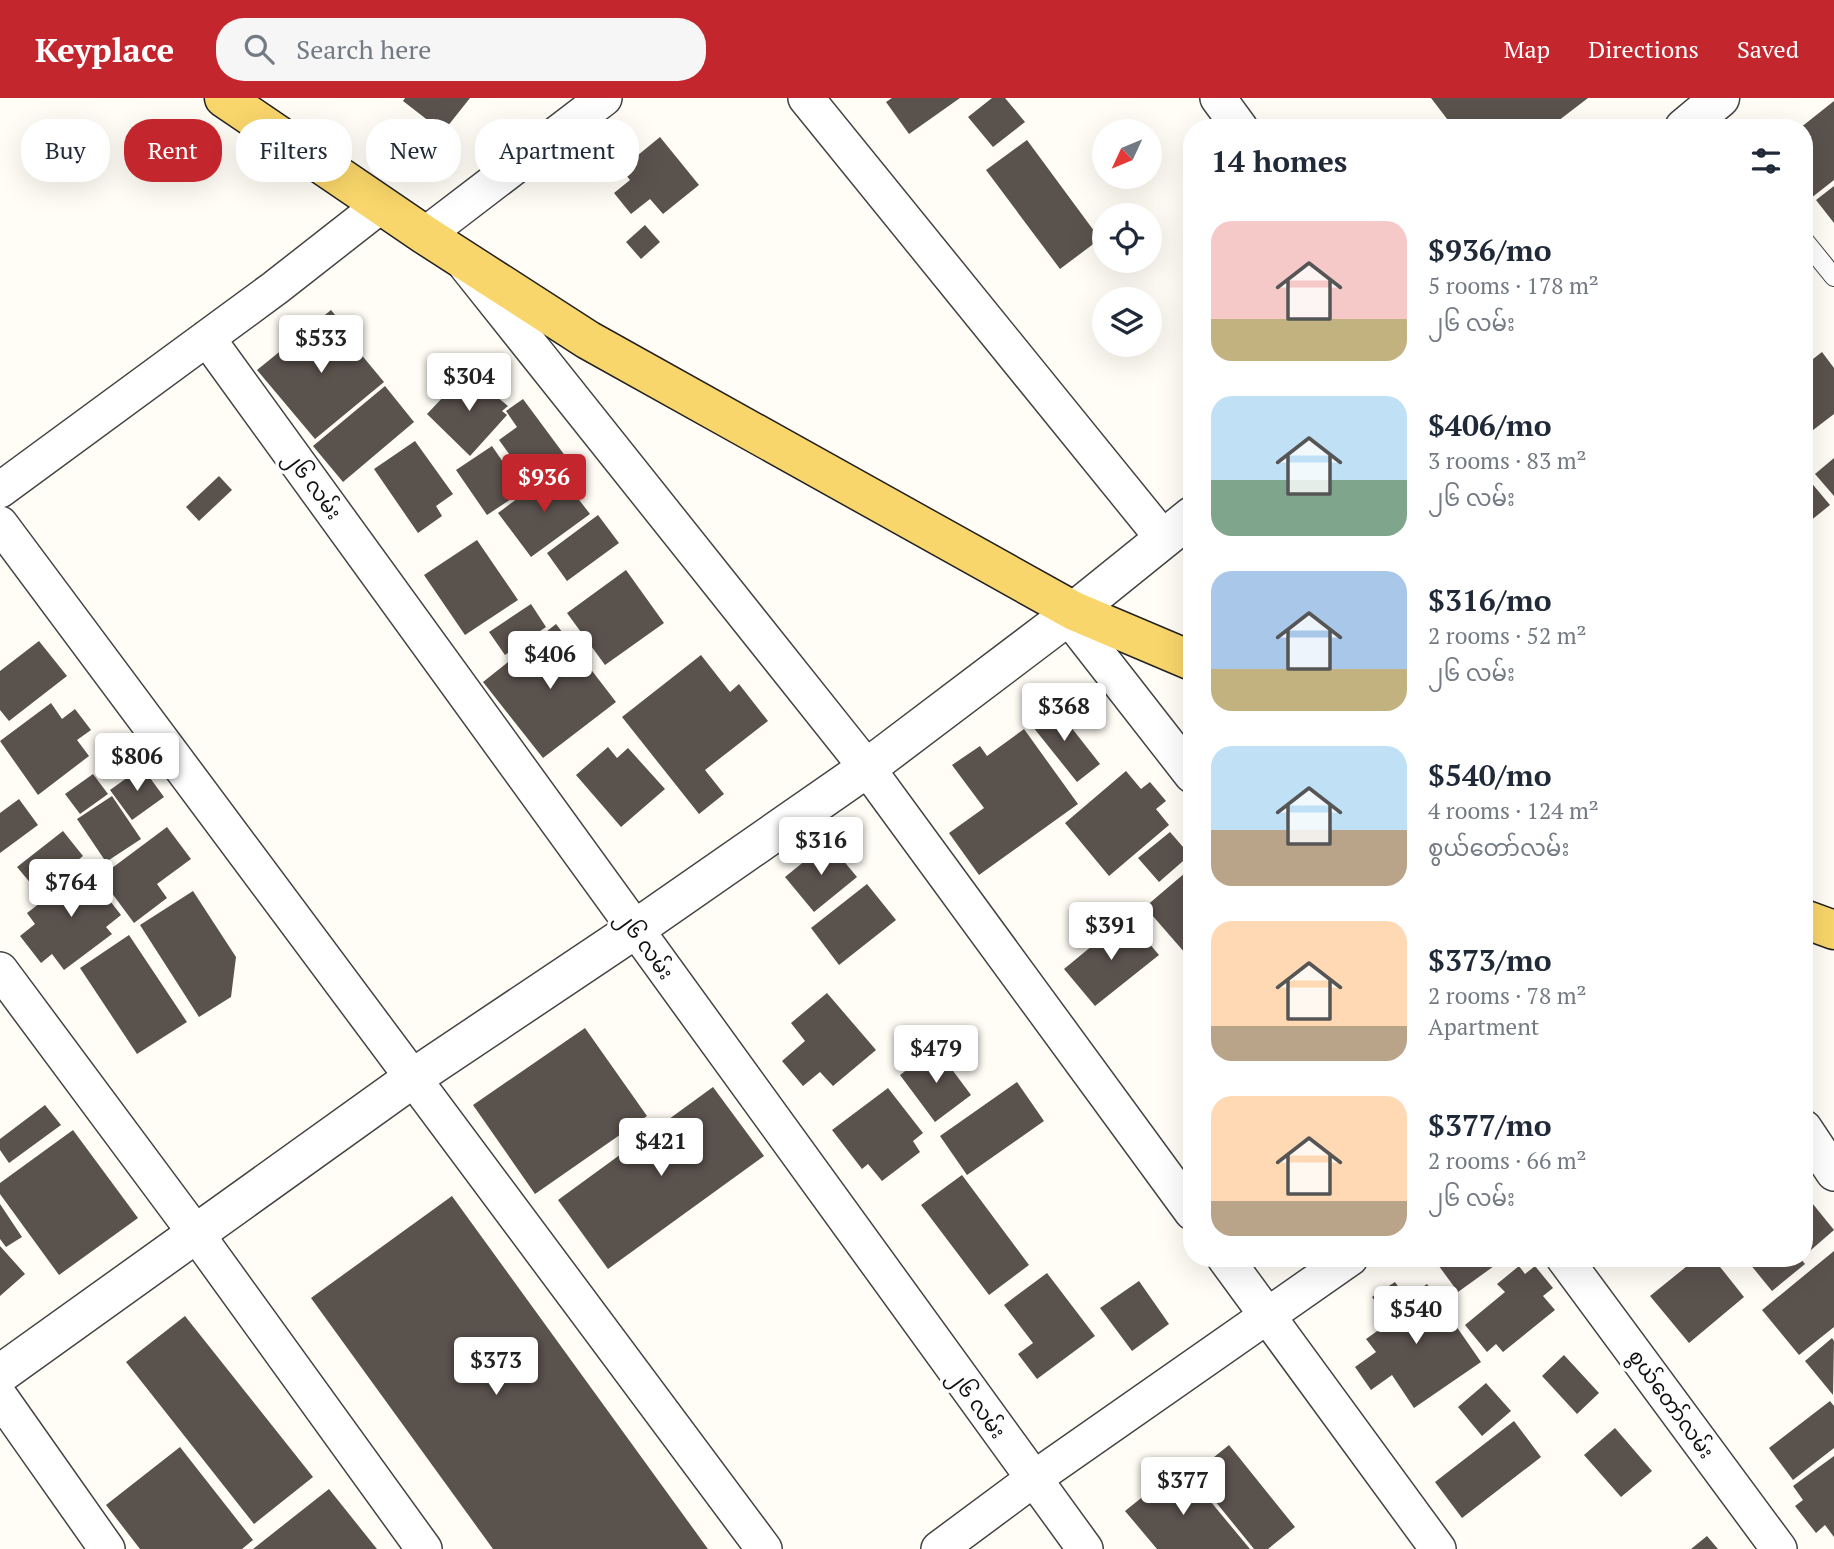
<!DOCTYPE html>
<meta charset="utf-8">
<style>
body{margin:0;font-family:"PT Serif","Noto Sans Myanmar",serif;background:#f6f6f7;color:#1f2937;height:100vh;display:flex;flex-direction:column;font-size:26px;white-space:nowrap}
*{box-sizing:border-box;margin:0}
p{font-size:23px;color:#747a83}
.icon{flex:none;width:38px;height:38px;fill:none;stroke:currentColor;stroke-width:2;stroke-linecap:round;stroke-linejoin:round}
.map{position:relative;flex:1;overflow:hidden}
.side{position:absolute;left:1183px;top:21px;width:630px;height:1148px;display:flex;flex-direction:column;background:#fff;border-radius:28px;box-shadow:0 7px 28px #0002}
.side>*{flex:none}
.banner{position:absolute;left:21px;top:21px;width:665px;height:63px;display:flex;gap:14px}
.needle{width:46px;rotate:226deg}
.fabs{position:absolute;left:1092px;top:21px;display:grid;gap:14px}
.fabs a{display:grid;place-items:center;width:70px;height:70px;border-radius:50%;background:#fff;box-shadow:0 7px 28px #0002;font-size:35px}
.price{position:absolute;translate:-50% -60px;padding:0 16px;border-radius:7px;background:#fff;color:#222;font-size:23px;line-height:46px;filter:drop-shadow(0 2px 4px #0008)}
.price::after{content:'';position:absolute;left:50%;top:42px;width:21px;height:16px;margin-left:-10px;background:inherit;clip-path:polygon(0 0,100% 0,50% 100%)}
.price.current{background:#c4262e;color:#fff}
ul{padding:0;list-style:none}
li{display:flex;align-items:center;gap:21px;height:175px;padding:0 28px}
li span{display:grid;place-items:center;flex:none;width:196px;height:140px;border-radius:21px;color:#555}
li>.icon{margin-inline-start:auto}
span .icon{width:84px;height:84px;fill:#fffc;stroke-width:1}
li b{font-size:30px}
h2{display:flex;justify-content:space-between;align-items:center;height:84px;padding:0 28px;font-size:30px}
.tag{padding:0 24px;border-radius:28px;background:#fff;box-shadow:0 7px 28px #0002;font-size:24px;line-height:63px}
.tag.current{background:#c4262e;color:#fff}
header{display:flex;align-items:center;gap:42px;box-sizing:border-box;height:98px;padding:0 35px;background:#c4262e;color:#fff}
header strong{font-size:33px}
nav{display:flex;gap:38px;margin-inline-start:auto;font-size:24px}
.search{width:490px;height:63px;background:#f6f6f7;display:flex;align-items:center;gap:18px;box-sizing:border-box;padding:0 24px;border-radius:28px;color:#747a83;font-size:26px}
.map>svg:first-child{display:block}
</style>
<header>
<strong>Keyplace</strong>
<div class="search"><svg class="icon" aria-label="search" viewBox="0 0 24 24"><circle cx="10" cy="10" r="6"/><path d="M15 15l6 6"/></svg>Search here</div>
<nav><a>Map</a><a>Directions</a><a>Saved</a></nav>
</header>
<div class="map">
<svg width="1834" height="1451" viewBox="0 0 1834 1451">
<rect width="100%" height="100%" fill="#fffdf5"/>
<path fill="#5a524d" d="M 405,0 L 470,0 L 443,34 L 403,3 Z
M 892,0 L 960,0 L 909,36 L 886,4 Z
M 992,0 L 1005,0 L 1025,24 L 993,49 L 968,19 Z
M 1431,0 L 1588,0 L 1558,23 L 1563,30 L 1454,30 Z
M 1834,3 L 1834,82 L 1806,104 L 1804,30 L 1800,30 Z
M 660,39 L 699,87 L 663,116 L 650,101 L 631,116 L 614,95 L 630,82 L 621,71 Z
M 1027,42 L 1100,141 L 1060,171 L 986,72 Z
M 1834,88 L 1834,125 L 1816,102 Z
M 645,127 L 660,144 L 641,161 L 626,144 Z
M 331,212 L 354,240 L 350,243 L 384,284 L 315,341 L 257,272 Z
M 1822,254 L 1834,270 L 1834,316 L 1804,339 L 1804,268 Z
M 467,274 L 508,308 L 502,313 L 507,317 L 470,358 L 427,316 Z
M 385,288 L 414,324 L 343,384 L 313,348 Z
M 523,301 L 566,359 L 530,385 L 499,342 L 517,329 L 506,313 Z
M 415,343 L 453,396 L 436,408 L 442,418 L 418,435 L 374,371 Z
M 492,348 L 523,393 L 487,417 L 456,372 Z
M 1834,360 L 1834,398 L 1815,376 Z
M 556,372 L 590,416 L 531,459 L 498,415 Z
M 1804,376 L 1830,407 L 1804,428 Z
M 219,378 L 232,392 L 199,423 L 186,409 Z
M 598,417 L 619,445 L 567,483 L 547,455 Z
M 477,442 L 518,502 L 465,537 L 424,477 Z
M 626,472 L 664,525 L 605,567 L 567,515 Z
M 531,506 L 546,529 L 505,557 L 489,534 Z
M 556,526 L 616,604 L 543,660 L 483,584 Z
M 39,543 L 67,578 L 9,623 L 0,612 L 0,573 Z
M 701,557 L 730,594 L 739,586 L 768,623 L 705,672 L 724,696 L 699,716 L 622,619 Z
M 51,605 L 62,621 L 75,611 L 91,632 L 77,642 L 89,658 L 38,697 L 0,643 Z
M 1052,605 L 1100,666 L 1077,684 L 1029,624 Z
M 1024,631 L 1078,706 L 979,777 L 949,735 L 984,710 L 952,667 L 980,648 L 987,658 Z
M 608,649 L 617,660 L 628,650 L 665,691 L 621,729 L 576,677 Z
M 142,669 L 164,699 L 132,722 L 110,692 Z
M 1126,673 L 1141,691 L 1150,684 L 1166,703 L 1156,711 L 1169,727 L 1109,778 L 1065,725 Z
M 93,676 L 108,696 L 80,716 L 65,696 Z
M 112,698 L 141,741 L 106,764 L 77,721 Z
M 19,701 L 38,727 L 0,755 L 0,715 Z
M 167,729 L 191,761 L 157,786 L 167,800 L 134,825 L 100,779 Z
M 63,733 L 83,758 L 38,794 L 17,769 Z
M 1170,734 L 1190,757 L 1159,784 L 1138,760 Z
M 828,744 L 857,779 L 814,814 L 785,779 Z
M 79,763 L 121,817 L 106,829 L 112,836 L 64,872 L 52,856 L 41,865 L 20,838 L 35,826 L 27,815 L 57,792 L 52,785 Z
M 1192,769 L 1192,863 L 1145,809 Z
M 867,786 L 896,822 L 839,867 L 811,830 Z
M 193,793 L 236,859 L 231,899 L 199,919 L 140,827 Z
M 1127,819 L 1159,857 L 1095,908 L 1064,871 Z
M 129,837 L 187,924 L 137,956 L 80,870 Z
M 827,895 L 876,952 L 833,988 L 820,974 L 803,988 L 782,963 L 805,943 L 791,925 Z
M 585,930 L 647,1018 L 535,1096 L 473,1007 Z
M 936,950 L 971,997 L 935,1024 L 900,977 Z
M 1017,984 L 1044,1023 L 967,1077 L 940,1038 Z
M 713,989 L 764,1058 L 608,1171 L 558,1102 Z
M 888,990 L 923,1035 L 913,1043 L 920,1054 L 882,1083 L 868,1066 L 862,1071 L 832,1032 Z
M 45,1007 L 61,1027 L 9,1065 L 0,1052 L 0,1041 Z
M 73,1032 L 138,1120 L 59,1177 L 0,1096 L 0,1085 Z
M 962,1077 L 1029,1167 L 989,1197 L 921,1107 Z
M 1804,1095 L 1834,1132 L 1804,1158 Z
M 452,1098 L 708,1451 L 493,1451 L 311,1200 Z
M 0,1106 L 22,1139 L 6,1149 L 0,1141 Z
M 0,1148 L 25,1176 L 0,1198 Z
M 1834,1153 L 1834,1229 L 1799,1257 L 1762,1212 Z
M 1433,1160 L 1499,1160 L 1501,1163 L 1458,1194 Z
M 1697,1160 L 1713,1160 L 1744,1199 L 1689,1245 L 1650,1198 Z
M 1745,1160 L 1800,1160 L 1805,1166 L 1772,1193 Z
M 1519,1168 L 1525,1176 L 1535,1168 L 1553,1190 L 1543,1198 L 1555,1212 L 1503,1254 L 1496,1246 L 1487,1254 L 1465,1227 L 1505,1194 L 1497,1186 Z
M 1047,1175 L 1095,1238 L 1037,1281 L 1018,1256 L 1033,1245 L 1004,1207 Z
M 1139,1183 L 1169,1226 L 1132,1253 L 1100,1210 Z
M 1395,1184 L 1406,1200 L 1427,1186 L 1481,1264 L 1414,1310 L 1392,1277 L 1371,1292 L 1355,1269 L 1376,1254 L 1366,1241 L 1390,1224 L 1372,1199 Z
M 185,1218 L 313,1379 L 254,1426 L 126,1264 Z
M 1832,1240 L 1834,1243 L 1833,1297 L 1805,1263 Z
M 1564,1257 L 1599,1295 L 1577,1316 L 1542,1278 Z
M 1486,1285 L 1511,1313 L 1482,1338 L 1458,1309 Z
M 1830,1303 L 1834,1308 L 1834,1350 L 1793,1382 L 1769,1350 Z
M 1514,1323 L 1541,1359 L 1462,1420 L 1435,1384 Z
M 1615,1330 L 1652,1373 L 1621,1399 L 1584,1357 Z
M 1229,1347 L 1295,1429 L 1268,1451 L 1254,1451 L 1193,1376 Z
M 180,1349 L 253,1442 L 242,1451 L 140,1451 L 106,1407 Z
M 1834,1358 L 1834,1439 L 1825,1427 L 1816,1435 L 1795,1408 L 1803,1402 L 1793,1388 Z
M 1181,1368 L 1250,1451 L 1157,1451 L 1125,1413 Z
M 329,1391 L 377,1451 L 253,1451 Z
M 1707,1438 L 1718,1451 L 1691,1451 Z"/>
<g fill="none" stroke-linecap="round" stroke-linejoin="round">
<g stroke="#444" stroke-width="20">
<path id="service" d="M 1804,142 L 1834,179"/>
</g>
<g stroke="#444" stroke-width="38">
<path id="minor" d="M 806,0 L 1163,440
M 1218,0 L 1240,30
M 425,137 L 604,0
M 466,167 L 867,670 L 1192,1114
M 207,240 L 1085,1451
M 0,392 L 275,190 L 381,107
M 0,426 L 764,1451
M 1068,518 L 1192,677
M 0,872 L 197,1137 L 424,1451
M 1804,1030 L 1834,1075
M 1225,1160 L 1438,1451
M 1564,1160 L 1779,1451
M 0,1299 L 107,1451
M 939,1451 L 1032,1382 L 1350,1160"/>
</g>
<g stroke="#444" stroke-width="41">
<path id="tertiary" d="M 1684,30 L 1720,0
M 0,1276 L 413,980 L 634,832 L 867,670 L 1068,518 L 1192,418"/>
</g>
<g stroke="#222" stroke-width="41">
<path id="primary" d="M 224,0 L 425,137 L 588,242 L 1074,513 L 1192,563
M 1804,821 L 1834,832"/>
</g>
<use href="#service" stroke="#fff" stroke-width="18"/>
<use href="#minor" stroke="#fff" stroke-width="35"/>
<use href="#tertiary" stroke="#fff" stroke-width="38"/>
<use href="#primary" stroke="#f9d66b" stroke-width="38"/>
</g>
<g text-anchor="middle" stroke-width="7" stroke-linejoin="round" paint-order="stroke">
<g font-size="21" fill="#111" stroke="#fff">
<text transform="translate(313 387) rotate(54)" y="7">၂၆ လမ်း</text>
<text transform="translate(645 847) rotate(54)" y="7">၂၆ လမ်း</text>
<text transform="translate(977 1306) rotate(54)" y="7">၂၆ လမ်း</text>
<text transform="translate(1671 1306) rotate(54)" y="7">စွယ်တော်လမ်း</text>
</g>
</g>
</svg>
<div class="fabs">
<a><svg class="needle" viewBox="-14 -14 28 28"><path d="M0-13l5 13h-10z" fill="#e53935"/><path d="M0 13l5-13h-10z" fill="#747a83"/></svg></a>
<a><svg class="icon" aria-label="locate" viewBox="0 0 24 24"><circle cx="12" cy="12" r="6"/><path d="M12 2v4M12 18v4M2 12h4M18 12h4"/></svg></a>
<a><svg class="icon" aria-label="layers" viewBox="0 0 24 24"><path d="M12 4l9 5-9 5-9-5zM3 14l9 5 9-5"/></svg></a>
</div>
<b class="price" style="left:321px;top:277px">$533</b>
<b class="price" style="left:469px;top:315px">$304</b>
<b class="price current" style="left:544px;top:416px">$936</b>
<b class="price" style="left:550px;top:593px">$406</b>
<b class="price" style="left:1064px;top:645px">$368</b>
<b class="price" style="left:137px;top:695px">$806</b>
<b class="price" style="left:821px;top:779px">$316</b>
<b class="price" style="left:71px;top:821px">$764</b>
<b class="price" style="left:1111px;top:864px">$391</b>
<b class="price" style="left:936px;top:987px">$479</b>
<b class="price" style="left:661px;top:1080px">$421</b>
<b class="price" style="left:1416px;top:1248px">$540</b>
<b class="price" style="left:496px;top:1299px">$373</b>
<b class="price" style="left:1183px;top:1419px">$377</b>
<div class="banner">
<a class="tag">Buy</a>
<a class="tag current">Rent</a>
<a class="tag">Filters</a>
<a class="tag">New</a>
<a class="tag">Apartment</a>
</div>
<section class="side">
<h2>14 homes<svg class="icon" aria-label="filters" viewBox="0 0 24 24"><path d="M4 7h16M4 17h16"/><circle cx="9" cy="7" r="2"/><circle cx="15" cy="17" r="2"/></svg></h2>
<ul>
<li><span style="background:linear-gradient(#f6c9c9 70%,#c2b280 0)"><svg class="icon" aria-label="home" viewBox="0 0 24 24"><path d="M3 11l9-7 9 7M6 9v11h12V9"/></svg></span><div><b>$936/mo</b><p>5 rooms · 178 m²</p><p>၂၆ လမ်း</p></div></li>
<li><span style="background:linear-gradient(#bfe0f5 60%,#7fa58c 0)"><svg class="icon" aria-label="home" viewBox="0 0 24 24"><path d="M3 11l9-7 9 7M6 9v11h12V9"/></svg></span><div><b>$406/mo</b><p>3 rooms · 83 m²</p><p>၂၆ လမ်း</p></div></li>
<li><span style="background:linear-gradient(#a9c7e8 70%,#c2b280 0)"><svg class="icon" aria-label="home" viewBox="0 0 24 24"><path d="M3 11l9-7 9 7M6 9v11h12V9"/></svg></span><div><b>$316/mo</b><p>2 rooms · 52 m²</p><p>၂၆ လမ်း</p></div></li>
<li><span style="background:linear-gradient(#bfe0f5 60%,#b9a48a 0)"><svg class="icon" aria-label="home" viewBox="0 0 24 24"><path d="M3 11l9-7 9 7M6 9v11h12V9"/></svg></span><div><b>$540/mo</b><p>4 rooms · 124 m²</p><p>စွယ်တော်လမ်း</p></div></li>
<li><span style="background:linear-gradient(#ffd9b3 75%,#b9a48a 0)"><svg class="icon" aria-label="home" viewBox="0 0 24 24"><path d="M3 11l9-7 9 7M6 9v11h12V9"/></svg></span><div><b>$373/mo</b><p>2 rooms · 78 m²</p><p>Apartment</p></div></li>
<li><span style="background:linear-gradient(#ffd9b3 75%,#b9a48a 0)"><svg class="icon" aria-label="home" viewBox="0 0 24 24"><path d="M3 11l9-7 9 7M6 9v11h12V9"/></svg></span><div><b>$377/mo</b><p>2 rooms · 66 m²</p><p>၂၆ လမ်း</p></div></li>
</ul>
</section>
</div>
